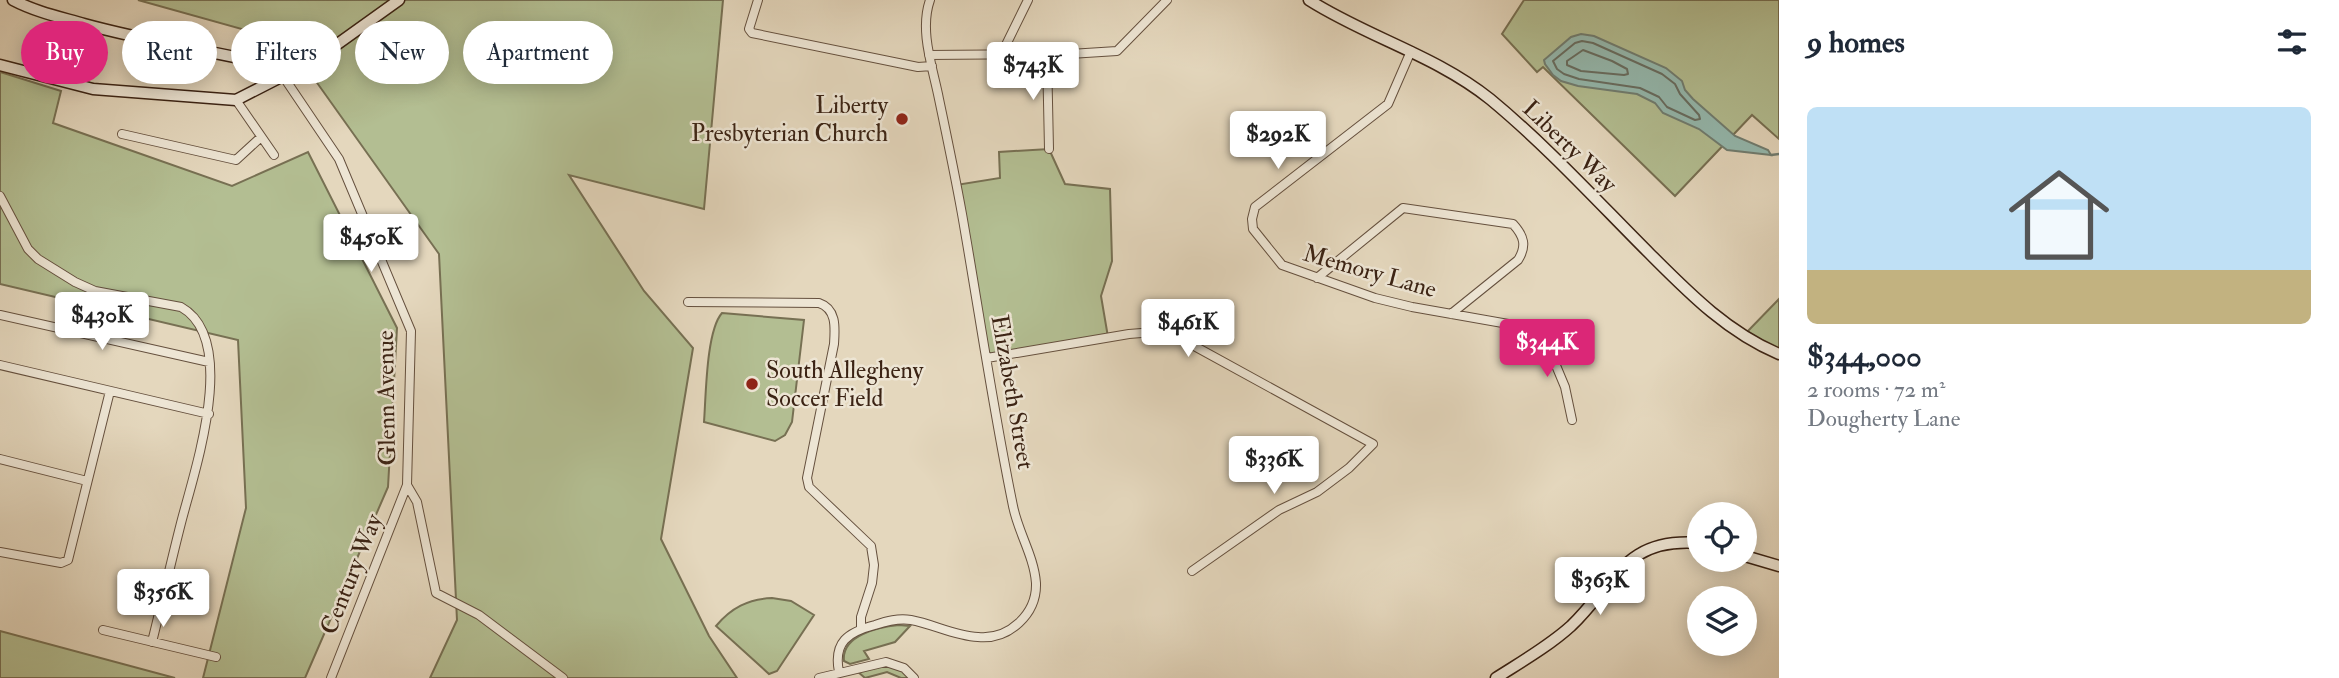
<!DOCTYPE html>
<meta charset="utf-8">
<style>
body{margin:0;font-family:"IM FELL Double Pica",serif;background:#f2f2f3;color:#1f2937;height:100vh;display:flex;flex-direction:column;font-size:26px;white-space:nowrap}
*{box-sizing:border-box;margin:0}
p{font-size:23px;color:#747a83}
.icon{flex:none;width:38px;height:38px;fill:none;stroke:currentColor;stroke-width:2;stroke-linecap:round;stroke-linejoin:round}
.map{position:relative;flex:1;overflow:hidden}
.side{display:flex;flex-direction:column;background:#fff;width:560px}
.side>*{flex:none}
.banner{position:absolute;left:21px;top:21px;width:665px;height:63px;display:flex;gap:14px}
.tools{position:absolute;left:1687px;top:502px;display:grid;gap:14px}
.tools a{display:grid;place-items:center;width:70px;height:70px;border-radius:50%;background:#fff;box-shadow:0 4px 18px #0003;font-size:35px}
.price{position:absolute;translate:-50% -60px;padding:0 16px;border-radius:7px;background:#fff;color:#222;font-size:23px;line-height:46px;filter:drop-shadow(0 2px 4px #0008)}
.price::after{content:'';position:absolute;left:50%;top:42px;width:21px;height:16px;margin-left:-10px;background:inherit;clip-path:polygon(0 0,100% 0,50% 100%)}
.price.current{background:#db2777;color:#fff}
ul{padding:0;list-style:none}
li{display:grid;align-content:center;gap:14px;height:371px;padding:0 28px}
li span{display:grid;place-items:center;height:217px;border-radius:10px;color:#555}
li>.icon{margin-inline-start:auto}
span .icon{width:126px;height:126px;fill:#fffc;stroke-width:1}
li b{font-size:30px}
h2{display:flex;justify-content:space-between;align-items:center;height:84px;padding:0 28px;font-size:30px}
.chip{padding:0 24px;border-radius:32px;background:#fff;box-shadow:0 4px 18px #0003;font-size:24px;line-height:63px}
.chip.current{background:#db2777;color:#fff}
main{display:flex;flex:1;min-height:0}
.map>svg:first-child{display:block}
</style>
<main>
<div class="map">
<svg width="1779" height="678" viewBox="0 0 1779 678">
<rect width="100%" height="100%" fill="#e4d7bd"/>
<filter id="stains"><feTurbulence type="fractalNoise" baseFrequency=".00286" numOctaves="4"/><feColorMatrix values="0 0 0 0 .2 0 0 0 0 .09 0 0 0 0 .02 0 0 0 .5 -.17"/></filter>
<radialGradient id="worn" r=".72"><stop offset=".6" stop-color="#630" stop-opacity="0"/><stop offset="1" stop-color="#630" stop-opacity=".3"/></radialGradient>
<path fill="#b3be92" stroke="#777053" stroke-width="2" d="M 138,0 L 723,0 L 704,209 L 569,175 L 644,291 L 693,348 L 661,539 L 709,636 L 737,678 L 430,678 L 457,620 L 439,254 L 288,42 Z
M 1524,0 L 1779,0 L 1779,139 L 1752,115 L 1675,196 L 1543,67 L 1537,72 L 1502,34 Z
M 0,72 L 61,91 L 53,123 L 232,186 L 308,152 L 397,328 L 388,487 L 305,678 L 203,678 L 246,508 L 238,340 L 0,284 Z
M 1049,149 L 1065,184 L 1110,189 L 1112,261 L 1101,296 L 1108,337 L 987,358 L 956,185 L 1000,178 L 999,152 Z
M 1779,299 L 1779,351 L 1745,334 Z
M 722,313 L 804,320 L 792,422 L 785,435 L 775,441 L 704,422 C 706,397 706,331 722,313 Z
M 772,598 L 791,601 L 814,615 L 777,671 L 769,674 L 716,626 C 731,608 748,599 772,598 Z
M 899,625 L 910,626 L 895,642 L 864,651 L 869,659 L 850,664 L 844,661 C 841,635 879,627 899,625 Z
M 0,631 L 175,678 L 0,678 Z
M 886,665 L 901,670 L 909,678 L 901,678 L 887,672 L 865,678 L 857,671 Z"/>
<path fill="#95bab0" stroke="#717e72" stroke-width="2" d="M 1581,34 L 1594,36 L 1666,68 L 1682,81 L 1685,90 L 1693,99 L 1735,136 L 1768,150 L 1771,155 L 1727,150 L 1699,129 L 1663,113 L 1655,103 L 1637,94 L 1578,86 L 1561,81 L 1553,75 L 1545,64 L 1544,60 L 1571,37 Z"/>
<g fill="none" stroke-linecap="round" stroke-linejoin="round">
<path stroke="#686e62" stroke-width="2" d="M 1582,41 L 1593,43 L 1662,74 L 1675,84 L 1680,94 L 1699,115 L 1700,119 L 1695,120 L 1667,107 L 1659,97 L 1640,88 L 1579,79 L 1564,74 L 1557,69 L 1553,61 L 1575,43 Z
M 1583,50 L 1612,61 L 1627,69 L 1628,74 L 1624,75 L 1581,71 L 1567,65 L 1567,61 Z"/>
<path stroke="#717e72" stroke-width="2.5" d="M 1771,155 L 1779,154"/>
<g stroke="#65503e" stroke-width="10">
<path id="street" d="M 758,0 L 749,29 L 752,33 L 918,67 L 932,66
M 1411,51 L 1388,104 L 1255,207 L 1252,219 L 1253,229 L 1282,265 L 1375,298 L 1412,307 L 1531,328 L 1542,332 L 1565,387 L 1572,420
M 929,55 L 1070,54 L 1117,51 L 1167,0
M 1001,55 L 1028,0
M 1047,55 L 1049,149
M 283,76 L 339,159 L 411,331 L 407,485 L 417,502 L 436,593 L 479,615 L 563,678
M 236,100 L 274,155
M 122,134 L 236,160 L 261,137
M 0,196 L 28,249 L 38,259 L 75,282 L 95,291 L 181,307 C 240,340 194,472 181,523 C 171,562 162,602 152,642
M 1317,278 L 1403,208 L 1513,224 C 1524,236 1527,246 1518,260 L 1451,314
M 688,302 L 819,303 C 837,309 835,328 834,344 L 807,478 L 809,487 L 871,546 L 874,565 L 872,583 L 861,617 L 861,628
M 0,315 L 209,362
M 987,358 L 1129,334 L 1154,332 L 1176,336 L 1373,444 L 1349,468 L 1317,492 L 1279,510 L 1192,571
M 0,365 L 209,414
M 0,459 L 87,481
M 0,552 L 61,563 L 68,560 L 110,391
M 103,630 L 216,657
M 839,672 C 833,642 848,632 875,625 C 887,621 898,618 911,620 C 933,624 955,636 978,637 C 1009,640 1037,614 1036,583 C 1034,556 1018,532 1013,506 C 993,409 979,311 962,214 C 955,175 947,137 939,99 C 933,68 919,31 930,0
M 331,678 L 407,485
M 819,678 L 886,662 L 904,668 L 914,678"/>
</g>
<g stroke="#3b2314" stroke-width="13">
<path id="secondary" d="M 13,0 C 36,12 60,17 84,24 C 153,43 224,53 294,70
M 1309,0 C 1367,37 1435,55 1490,99 C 1547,146 1598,202 1650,254 C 1689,293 1727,332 1779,354
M 0,65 L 93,89 L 236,100 L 318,58 L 399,0
M 1745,556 L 1779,566
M 1496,678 C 1521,662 1549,646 1571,626 C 1616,583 1624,537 1699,543"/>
</g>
<use href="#street" stroke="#ede5d4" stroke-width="8"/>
<use href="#secondary" stroke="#ede5d4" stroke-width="10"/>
</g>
<g fill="#8f2418" stroke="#ede5d4" stroke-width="2.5">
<circle cx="902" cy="119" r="7"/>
<circle cx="752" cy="384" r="7"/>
</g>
<g text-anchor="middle" stroke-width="5" stroke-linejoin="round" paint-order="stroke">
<g font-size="24" fill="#3b2314" stroke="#ede5d4" text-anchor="end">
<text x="888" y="113">Liberty<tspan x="888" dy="28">Presbyterian Church</tspan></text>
<text x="766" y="378" text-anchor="start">South Allegheny<tspan x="766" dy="28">Soccer Field</tspan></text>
</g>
<g font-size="24" fill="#3b2314" stroke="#ede5d4">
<text transform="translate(1570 146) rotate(44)" y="8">Liberty Way</text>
<text transform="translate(1370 271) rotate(16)" y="8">Memory Lane</text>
<text transform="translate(1013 392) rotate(80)" y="8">Elizabeth Street</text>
<text transform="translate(386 398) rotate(-91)" y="8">Glenn Avenue</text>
<text transform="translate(351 574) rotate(-68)" y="8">Century Way</text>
</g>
</g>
<rect width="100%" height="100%" filter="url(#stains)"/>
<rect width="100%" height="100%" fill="url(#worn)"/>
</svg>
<div class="tools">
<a><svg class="icon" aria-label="locate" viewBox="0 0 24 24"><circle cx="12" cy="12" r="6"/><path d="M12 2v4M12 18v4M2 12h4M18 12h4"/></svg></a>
<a><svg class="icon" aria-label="layers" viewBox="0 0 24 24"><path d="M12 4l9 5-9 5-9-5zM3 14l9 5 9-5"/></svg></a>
</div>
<b class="price" style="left:1033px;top:102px">$743K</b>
<b class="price" style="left:1278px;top:171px">$292K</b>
<b class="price" style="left:371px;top:274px">$450K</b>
<b class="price" style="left:102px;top:352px">$430K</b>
<b class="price" style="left:1188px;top:359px">$461K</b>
<b class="price current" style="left:1547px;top:379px">$344K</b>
<b class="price" style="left:1274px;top:496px">$336K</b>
<b class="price" style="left:1600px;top:617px">$363K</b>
<b class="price" style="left:163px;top:629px">$356K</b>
<div class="banner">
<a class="chip current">Buy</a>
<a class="chip">Rent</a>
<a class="chip">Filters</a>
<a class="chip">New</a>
<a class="chip">Apartment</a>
</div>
</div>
<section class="side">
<h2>9 homes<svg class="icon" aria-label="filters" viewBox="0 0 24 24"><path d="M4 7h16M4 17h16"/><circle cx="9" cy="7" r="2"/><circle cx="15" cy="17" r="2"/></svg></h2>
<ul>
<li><span style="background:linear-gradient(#bfe0f5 75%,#c2b280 0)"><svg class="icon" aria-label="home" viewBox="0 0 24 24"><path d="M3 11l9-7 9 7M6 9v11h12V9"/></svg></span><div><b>$344,000</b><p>2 rooms · 72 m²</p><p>Dougherty Lane</p></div></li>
</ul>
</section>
</main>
